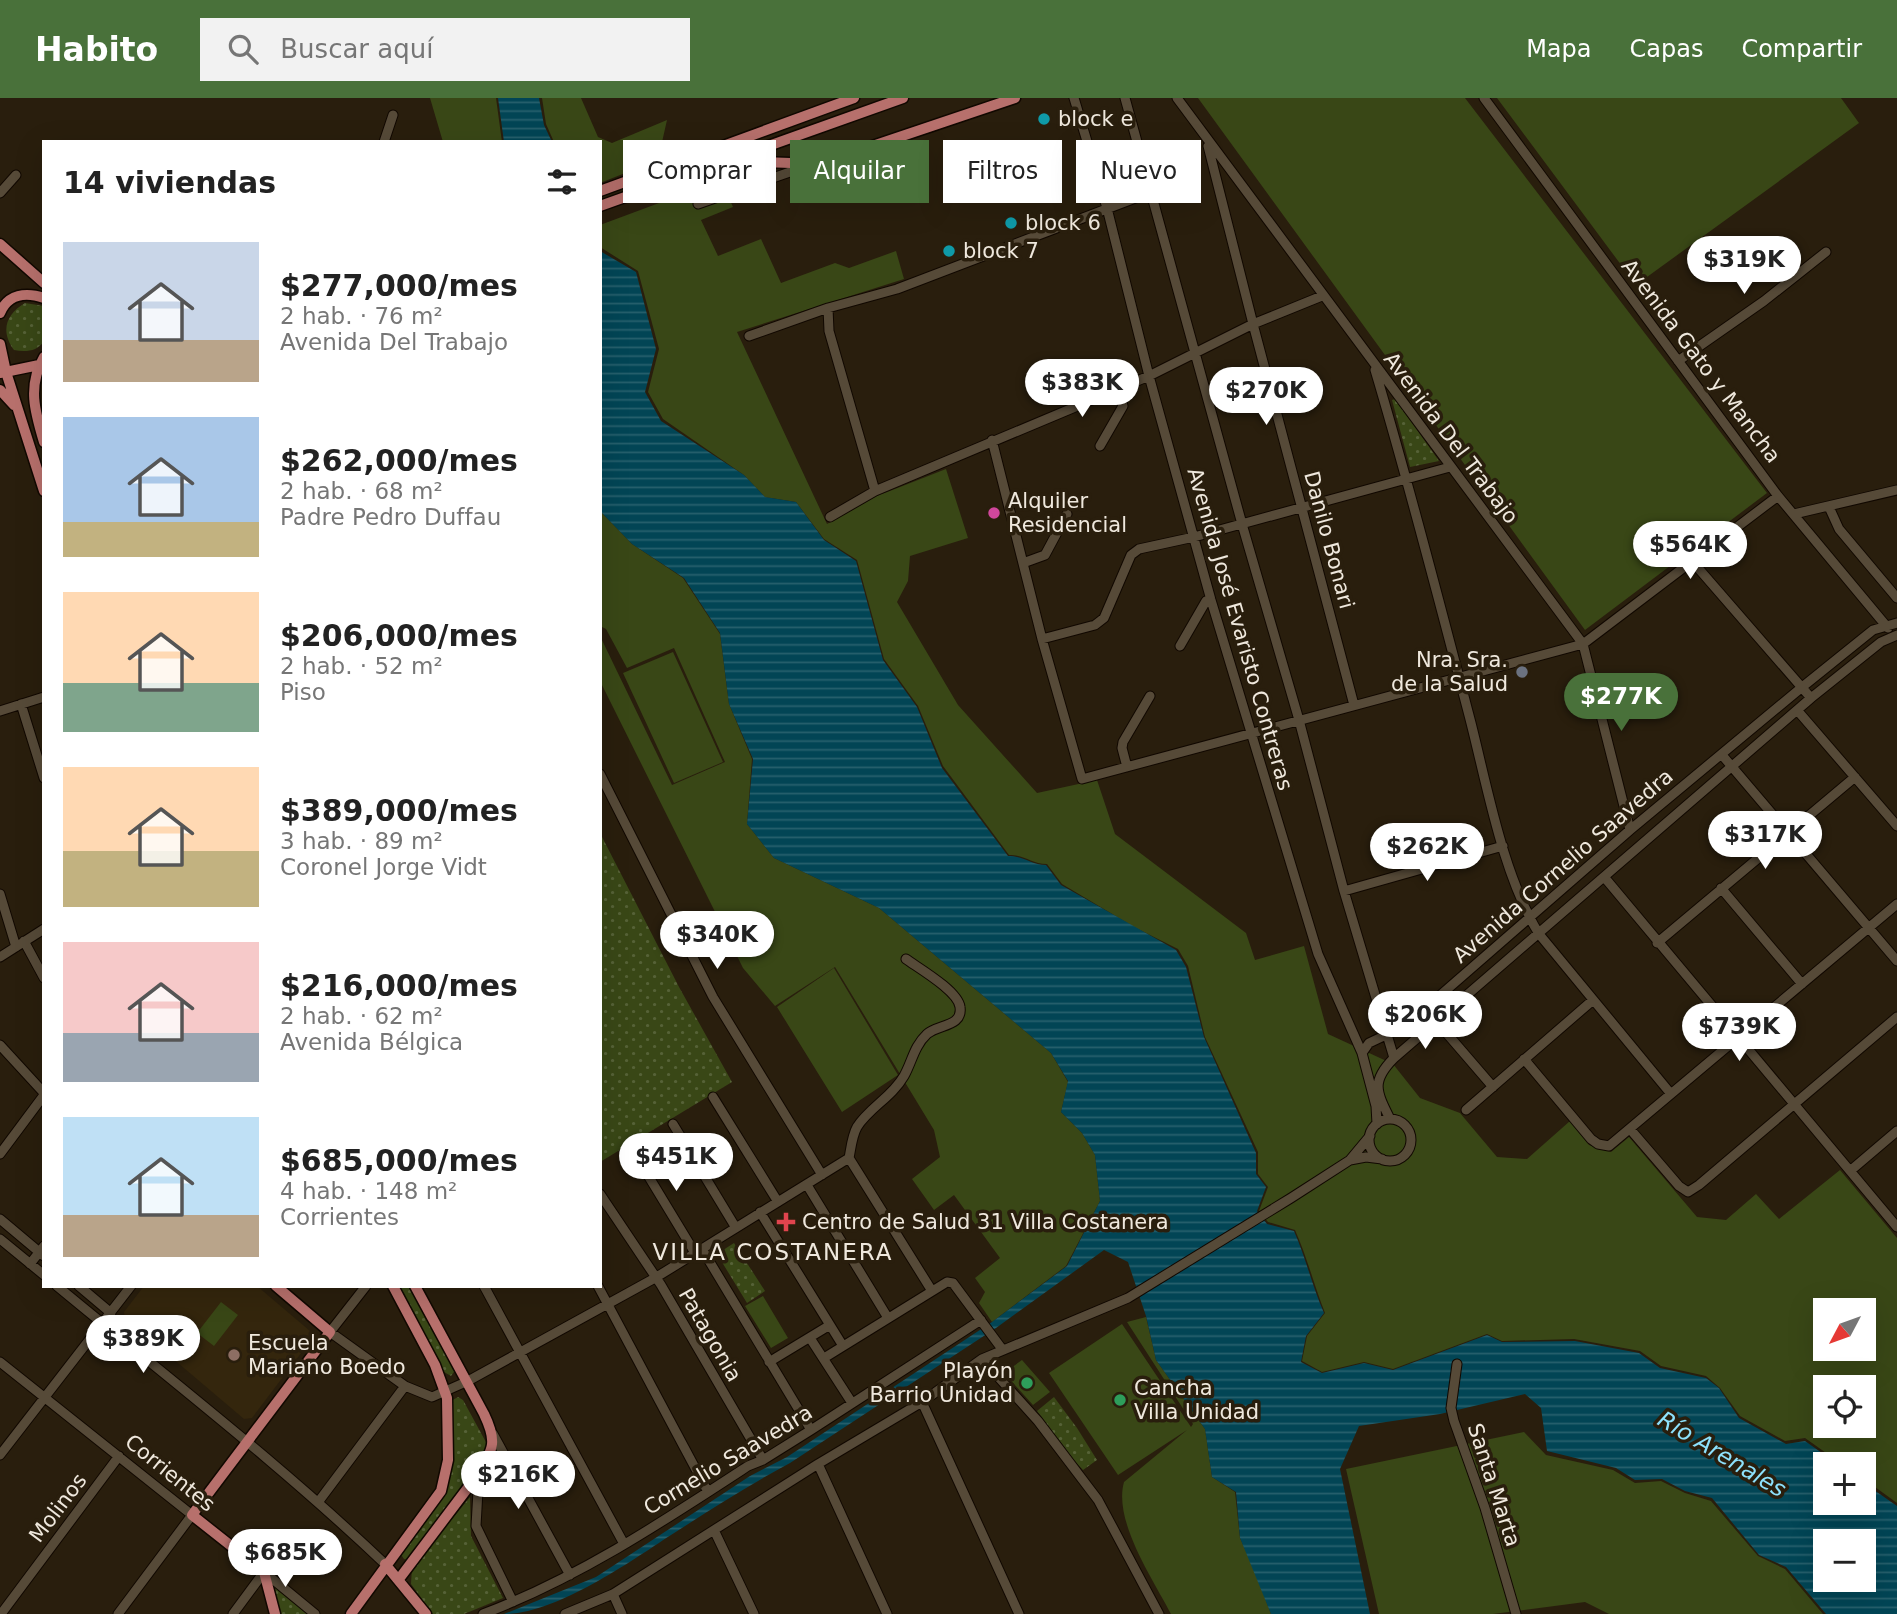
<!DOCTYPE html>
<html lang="es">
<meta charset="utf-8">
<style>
body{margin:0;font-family:"DejaVu Sans",sans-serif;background:#f2f2f2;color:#222;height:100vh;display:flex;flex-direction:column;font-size:26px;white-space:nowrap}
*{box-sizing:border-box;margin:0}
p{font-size:23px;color:#767676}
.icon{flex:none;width:38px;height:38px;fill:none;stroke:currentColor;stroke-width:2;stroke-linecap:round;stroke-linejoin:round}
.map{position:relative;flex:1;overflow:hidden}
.side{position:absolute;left:42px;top:42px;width:560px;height:1148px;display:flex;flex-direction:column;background:#fff;border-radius:0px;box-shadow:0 7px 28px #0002}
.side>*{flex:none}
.banner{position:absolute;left:623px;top:42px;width:665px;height:63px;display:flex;gap:14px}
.needle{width:46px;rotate:229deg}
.buttons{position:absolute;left:1813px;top:1200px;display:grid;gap:14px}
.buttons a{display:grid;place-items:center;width:63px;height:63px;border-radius:0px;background:#fff;box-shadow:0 7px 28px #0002;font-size:35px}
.price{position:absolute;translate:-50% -60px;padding:0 16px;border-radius:24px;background:#fff;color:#222;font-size:23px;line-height:46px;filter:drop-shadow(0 2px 4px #0008)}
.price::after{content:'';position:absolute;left:50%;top:42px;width:21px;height:16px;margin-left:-10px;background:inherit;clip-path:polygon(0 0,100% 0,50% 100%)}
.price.on{background:#49713a;color:#fff}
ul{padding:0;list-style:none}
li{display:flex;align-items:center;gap:21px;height:175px;padding:0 21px}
li span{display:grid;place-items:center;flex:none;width:196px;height:140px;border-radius:0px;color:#555}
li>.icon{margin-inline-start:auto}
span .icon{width:84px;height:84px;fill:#fffc;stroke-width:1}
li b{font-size:30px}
h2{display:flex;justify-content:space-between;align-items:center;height:84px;padding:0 21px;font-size:30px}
.pill{padding:0 24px;border-radius:0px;background:#fff;box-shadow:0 7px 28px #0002;font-size:24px;line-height:63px}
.pill.on{background:#49713a;color:#fff}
header{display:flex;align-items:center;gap:42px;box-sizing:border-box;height:98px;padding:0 35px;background:#49713a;color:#fff}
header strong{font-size:33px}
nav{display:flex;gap:38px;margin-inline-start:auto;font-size:24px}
.search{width:490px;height:63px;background:#f2f2f2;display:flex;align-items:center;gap:18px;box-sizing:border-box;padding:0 24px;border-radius:0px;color:#767676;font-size:26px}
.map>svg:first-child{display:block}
</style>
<header>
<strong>Habito</strong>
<div class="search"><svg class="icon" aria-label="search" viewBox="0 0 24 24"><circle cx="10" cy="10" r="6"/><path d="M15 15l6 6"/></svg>Buscar aquí</div>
<nav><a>Mapa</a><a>Capas</a><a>Compartir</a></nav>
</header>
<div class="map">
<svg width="1897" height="1516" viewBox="0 0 1897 1516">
<defs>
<pattern id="park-dots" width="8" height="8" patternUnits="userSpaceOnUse" patternTransform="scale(1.75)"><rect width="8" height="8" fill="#394716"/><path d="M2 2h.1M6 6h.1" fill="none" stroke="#566237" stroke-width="1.8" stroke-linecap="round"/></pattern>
<pattern id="water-rules" width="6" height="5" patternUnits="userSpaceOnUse" patternTransform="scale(1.75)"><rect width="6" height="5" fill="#024555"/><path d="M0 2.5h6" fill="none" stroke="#27606d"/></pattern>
</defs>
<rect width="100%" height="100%" fill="#291e0d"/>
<path fill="#34260d" d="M 144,1188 L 257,1188 L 310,1233 L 311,1242 L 252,1320 L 244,1321 L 125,1220 L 124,1214 Z"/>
<path fill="#394716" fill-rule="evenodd" d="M 430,0 L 496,0 L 502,44 L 443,44 Z
M 542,0 L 581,0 L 598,39 L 612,45 L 667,22 L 658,62 L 600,85 L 600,44 L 554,44 L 546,26 Z
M 1198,0 L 1465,0 L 1767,395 L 1585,532 Z
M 1497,0 L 1841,0 L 1859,25 L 1636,187 Z
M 721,82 L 733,109 L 701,122 L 718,158 L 761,141 L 781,185 L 835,165 L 849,170 L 896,153 L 904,181 L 737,234 L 827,426 L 877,398 L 946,371 L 968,440 L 910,458 L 908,483 L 897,504 L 958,607 L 1037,695 L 1097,682 L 1115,736 L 1246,835 L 1255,862 L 1304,848 L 1328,936 L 1393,966 L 1420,1000 L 1460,1015 L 1497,1059 L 1527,1061 L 1570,1023 L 1589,1047 L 1611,1054 L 1629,1039 L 1697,1119 L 1726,1122 L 1756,1096 L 1779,1121 L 1840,1072 L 1897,1140 L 1897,1405 L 1864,1381 L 1864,1367 L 1843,1367 L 1805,1340 L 1785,1343 L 1740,1318 L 1720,1290 L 1706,1278 L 1661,1268 L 1640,1253 L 1574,1241 L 1502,1243 L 1487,1236 L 1393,1271 L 1364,1264 L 1322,1274 L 1302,1263 L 1307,1238 L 1325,1215 C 1314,1187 1307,1159 1295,1132 L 1268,1124 L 1259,1113 L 1268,1089 L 1258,1076 L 1258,1054 L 1205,939 L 1188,868 L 1178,851 L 1134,829 L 1062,786 L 1047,766 C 1031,766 1026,757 1009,757 L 943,668 L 918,608 L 884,561 L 857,462 L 824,441 L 796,404 L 765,399 L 744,377 L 663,321 L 648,294 L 659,251 L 638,173 L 600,149 L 600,127 ZM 1825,1213 L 1864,1213 L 1864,1251 L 1825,1251 ZM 1825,1290 L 1864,1290 L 1864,1328 L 1825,1328 Z
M 600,413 L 632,446 L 683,480 L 720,536 L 729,606 L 752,661 L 747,726 L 774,760 L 879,810 L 1051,955 L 1068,984 L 1061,1014 L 1082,1035 L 1095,1057 L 1100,1103 L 1066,1168 L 992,1224 L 979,1205 L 985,1194 L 975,1180 L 1000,1160 L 954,1097 L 934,1112 L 912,1081 L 940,1059 L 934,1032 L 835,869 L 775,908 L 743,870 L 600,583 L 600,538 L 672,687 L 725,664 L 674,550 L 627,570 L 606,531 L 600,528 Z
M 673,554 L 723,664 L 674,685 L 623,575 Z
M 834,870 L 898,977 L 842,1014 L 777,909 Z
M 763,1198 L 788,1240 L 771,1250 L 745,1208 Z
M 221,1204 L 238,1217 L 214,1248 L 197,1235 Z
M 1146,1219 L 1156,1262 L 1205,1331 L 1212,1379 L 1235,1394 L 1240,1440 L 1254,1471 L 1271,1516 L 1171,1516 C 1153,1481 1113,1423 1124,1384 L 1187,1332 L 1118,1377 L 1049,1275 L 1122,1226 L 1191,1329 L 1193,1326 L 1127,1224 Z
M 1022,1262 L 1050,1294 L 1033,1307 L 1004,1275 Z
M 1524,1334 L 1546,1357 L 1613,1372 L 1635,1385 L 1661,1383 L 1685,1395 L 1711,1403 L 1758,1458 L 1785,1471 L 1823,1516 L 1609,1516 L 1585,1504 L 1493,1516 L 1379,1516 L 1346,1371 Z"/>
<path fill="url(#park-dots)" d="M 25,205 L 44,208 L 44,243 C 37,254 25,254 14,252 C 0,233 6,216 25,205 Z
M 1395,301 L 1439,363 L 1410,369 L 1392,302 Z
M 600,735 L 679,889 L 732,984 L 600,1064 Z
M 734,1145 L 765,1193 L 747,1205 L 717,1156 Z
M 398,1188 L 410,1188 L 456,1271 L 451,1278 L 444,1274 Z
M 458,1299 L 463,1302 L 487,1346 L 482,1363 L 408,1462 L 404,1461 L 400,1455 L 449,1383 L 452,1371 L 451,1303 Z
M 1054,1299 L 1077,1330 L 1097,1362 L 1083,1372 L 1070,1358 L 1037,1313 Z
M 470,1399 L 471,1438 L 503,1500 L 464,1516 L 433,1516 L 411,1486 L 412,1470 Z
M 271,1484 L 307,1516 L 279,1516 Z"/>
<path fill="url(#water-rules)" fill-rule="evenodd" d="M 498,0 L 539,0 L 544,27 L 552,44 L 504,44 Z
M 600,153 L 636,174 L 656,251 L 645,294 L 661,323 L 744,377 L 765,399 L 796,404 L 824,442 L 856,463 L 883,562 L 917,609 L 942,670 L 1008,758 C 1025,758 1031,767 1046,767 L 1061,787 L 1176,852 L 1186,869 L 1204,939 L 1256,1055 L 1256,1076 L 1266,1089 L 1257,1113 L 1267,1126 L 1294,1133 C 1306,1160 1312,1188 1324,1215 L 1306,1238 L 1301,1264 L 1322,1275 L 1364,1265 L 1393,1272 L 1487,1237 L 1502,1244 L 1575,1243 L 1639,1255 L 1660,1270 L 1706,1280 L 1719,1290 L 1739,1320 L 1786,1346 L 1805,1343 L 1839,1367 L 1825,1367 L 1825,1405 L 1864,1405 L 1864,1385 L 1897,1408 L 1897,1516 L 1826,1516 L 1786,1469 L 1759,1457 L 1712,1400 L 1685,1393 L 1662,1381 L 1635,1382 L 1616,1370 L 1547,1353 L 1541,1310 L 1525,1296 L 1440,1316 L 1359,1328 L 1340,1371 L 1370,1516 L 1271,1516 L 1240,1440 L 1236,1394 L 1212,1379 L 1205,1331 L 1156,1262 L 1146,1218 L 1128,1164 L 1104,1152 L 996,1230 L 790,1365 C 749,1387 710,1412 671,1437 C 628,1465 556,1516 504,1516 L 596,1479 L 750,1378 L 787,1359 L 992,1224 L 1067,1168 L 1100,1103 L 1095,1057 L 1082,1035 L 1061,1014 L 1068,983 L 1051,955 L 879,810 L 774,760 L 747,726 L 753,661 L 729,606 L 720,535 L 684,480 L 632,446 L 600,413 ZM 1825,1444 L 1864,1444 L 1864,1482 L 1825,1482 Z"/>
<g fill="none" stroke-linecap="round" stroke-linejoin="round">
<g stroke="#110800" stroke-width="11">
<path id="minor" d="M 1074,0 L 1107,110 L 1149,278 L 1211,502 L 1318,856 L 1362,955 L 1376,1008 L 1377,1026
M 1125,0 L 1242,426 L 1299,622 L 1344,793 L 1394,960
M 1177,0 L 1583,546 L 1630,732
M 1484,0 L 1778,398 L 1888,530
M 384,44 L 393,17
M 1208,48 L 1253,226 L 1354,607
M 0,95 L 16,77
M 698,106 L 810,67
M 828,210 L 829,233 L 875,393
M 749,238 L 828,210 L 897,191 L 1151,94
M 1678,263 L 1764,203 L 1826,154
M 1375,272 C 1410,389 1440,507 1471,625 C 1488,692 1503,777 1539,836 L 1671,996
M 992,342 L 1042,541 L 1082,681 L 1583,546 L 1778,398
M 1100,348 L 1123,308 L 1118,291
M 1829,409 L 1839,431 L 1897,500
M 1794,416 L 1897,392
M 830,419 L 875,393 L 1149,278 L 1253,226 L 1322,198
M 1692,463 L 1811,600
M 1023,465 L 1045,457 L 1067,416
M 1042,541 L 1095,527 L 1104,520 L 1131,457 L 1139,451 L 1194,439 L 1450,369
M 1180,548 L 1206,503 L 1211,502
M 21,606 L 44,680
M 1797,612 L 1897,728
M 0,613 L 44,599
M 1722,657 L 1897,863
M 1127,669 L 1122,650 L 1123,644 L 1150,598
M 600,676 L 713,899 L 822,1077
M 1605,780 L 1897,1129
M 1721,790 L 1802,886
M 1344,793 L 1503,748
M 0,796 L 16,849
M 24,843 L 44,880
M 1657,845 L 1855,679
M 0,859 L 44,831
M 1437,924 L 1493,989
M 0,947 L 44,995
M 1362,955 L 1369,945 L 1405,928 L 1630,732 L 1801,590 L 1873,532 L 1897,525
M 1524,961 L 1591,1041 L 1598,1046 L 1609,1048 L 1897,806
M 713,999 L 778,1104
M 1466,1012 L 1593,902
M 1390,1021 C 1376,993 1371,983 1394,960 L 1811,600 L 1881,544 L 1897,537
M1369 1042a21 21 0 1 1 42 0a21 21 0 1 1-42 0Z
M 673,1026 L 736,1130
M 1630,1031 L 1679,1088 L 1688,1094 L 1699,1087 L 1897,919
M 632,1051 L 695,1155
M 0,1056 L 44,997
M 849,1060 C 851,1050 852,1038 857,1029 C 869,1010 892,999 904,978 C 912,964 914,948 927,936 C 938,926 963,929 960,909 C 958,893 920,871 906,861
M 849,1060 L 932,1193
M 1350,1062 L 1366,1059 L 1382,1061
M 1850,1073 L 1897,1033
M 807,1087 L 888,1220
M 600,1096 L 661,1187 L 763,1362
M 760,1114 L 843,1248
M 0,1121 L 44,1158
M 0,1141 L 44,1177
M 702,1151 L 811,1332
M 30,1166 L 44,1148
M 57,1188 C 168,1280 281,1367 385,1466
M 79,1188 L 111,1215
M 366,1188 L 330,1234 L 405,1288 L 432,1299 L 468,1283 L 655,1180 L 849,1060
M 484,1188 L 624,1446
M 598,1188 L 708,1394
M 810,1240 L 852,1305
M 824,1260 L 947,1184 L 953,1185 L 1002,1251
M 982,1261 L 1038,1323 L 1098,1402 L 1159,1516
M 0,1264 L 192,1417 L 118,1516
M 769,1264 L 830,1227
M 1457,1266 L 1451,1310 L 1454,1323 L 1485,1410 L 1516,1516
M 922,1304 L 1019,1516
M 493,1336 L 570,1477
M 0,1357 L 131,1188
M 818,1366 L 887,1516
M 479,1375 L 476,1428 L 513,1504
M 319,1403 L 405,1288
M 714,1432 L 754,1516
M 613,1496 L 622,1516
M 1,1516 L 119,1358
M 233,1516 L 264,1474 L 315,1516
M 483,1516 C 578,1480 664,1423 748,1368 L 763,1362 L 811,1332 L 981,1222
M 565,1516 L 613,1496 L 818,1366 L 922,1304 L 982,1261 L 1128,1200 L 1291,1100 L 1350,1062 L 1370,1038"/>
</g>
<g stroke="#110800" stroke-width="13">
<path id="major" d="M 736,63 L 819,66 L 1015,0
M 600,93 L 854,0
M 600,108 L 903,0
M 0,146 L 44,185
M 0,215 C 8,196 26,194 44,200
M 0,246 L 6,274 L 44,393
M 44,259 C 27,288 35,314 44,344
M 0,275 L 44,266
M 0,292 L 14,307
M 385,1466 L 426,1516
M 399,1481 L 479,1375 C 494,1350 497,1343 484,1316 L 415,1188
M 275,1516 L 264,1474 L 192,1417 L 330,1234 L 276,1188
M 351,1516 L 441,1393 L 448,1362 L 447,1300 L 435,1267 L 393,1188"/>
</g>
<use href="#minor" stroke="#564a38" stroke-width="9"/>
<use href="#major" stroke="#b7706c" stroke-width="10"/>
</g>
<g fill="#0f9aa8" stroke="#291e0d" stroke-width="2.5">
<circle cx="1044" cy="21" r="7"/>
<circle cx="1011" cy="125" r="7"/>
<circle cx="949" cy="153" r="7"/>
</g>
<circle fill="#d1479c" stroke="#291e0d" stroke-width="2.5" cx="994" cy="415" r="7"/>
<circle fill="#6b7280" stroke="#291e0d" stroke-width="2.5" cx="1522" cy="574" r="7"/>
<path fill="#e0444e" stroke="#291e0d" stroke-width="2.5" d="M782.5 1113.5h7v7h7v7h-7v7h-7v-7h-7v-7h7z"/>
<circle fill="#8d6e63" stroke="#291e0d" stroke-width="2.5" cx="234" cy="1257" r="7"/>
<g fill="#2e9e5b" stroke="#291e0d" stroke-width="2.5">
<circle cx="1027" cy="1285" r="7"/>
<circle cx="1120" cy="1302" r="7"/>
</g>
<g text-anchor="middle" stroke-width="7" stroke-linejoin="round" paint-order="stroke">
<g font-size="21" fill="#efe8dd" stroke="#291e0d" text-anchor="start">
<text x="1058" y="28">block e</text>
<text x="1025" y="132">block 6</text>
<text x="963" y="160">block 7</text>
<text x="1008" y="410">Alquiler<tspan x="1008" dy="24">Residencial</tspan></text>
<text x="1508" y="569" text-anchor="end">Nra. Sra.<tspan x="1508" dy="24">de la Salud</tspan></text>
<text x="802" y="1131">Centro de Salud 31 Villa Costanera</text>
<text x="248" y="1252">Escuela<tspan x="248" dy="24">Mariano Boedo</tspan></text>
<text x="1013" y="1280" text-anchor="end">Playón<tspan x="1013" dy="24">Barrio Unidad</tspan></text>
<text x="1134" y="1297">Cancha<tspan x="1134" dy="24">Villa Unidad</tspan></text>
</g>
<g font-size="21" fill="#efe8dd" stroke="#291e0d">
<text transform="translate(1701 263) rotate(53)" y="7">Avenida Gato y Mancha</text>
<text transform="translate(1451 340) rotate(53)" y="7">Avenida Del Trabajo</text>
<text transform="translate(1329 442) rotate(75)" y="7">Danilo Bonari</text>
<text transform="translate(1240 531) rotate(74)" y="7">Avenida José Evaristo Contreras</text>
<text transform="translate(1563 768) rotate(-41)" y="7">Avenida Cornelio Saavedra</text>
<text transform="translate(710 1237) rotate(60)" y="7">Patagonia</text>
<text transform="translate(728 1362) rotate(-31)" y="7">Cornelio Saavedra</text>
<text transform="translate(170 1375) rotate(39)" y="7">Corrientes</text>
<text transform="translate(1494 1387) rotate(72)" y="7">Santa Marta</text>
<text transform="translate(58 1410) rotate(-53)" y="7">Molinos</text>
</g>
<g font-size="23" letter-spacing="2" fill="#efe8dd" stroke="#291e0d">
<text x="773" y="1162">VILLA COSTANERA</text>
</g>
<g font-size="23" font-style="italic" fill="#8de1fc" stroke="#291e0d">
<text transform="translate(1722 1356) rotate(31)" y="8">Río Arenales</text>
</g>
</g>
</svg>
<div class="buttons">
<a><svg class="needle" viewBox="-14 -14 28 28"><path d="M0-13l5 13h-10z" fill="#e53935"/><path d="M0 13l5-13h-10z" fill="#767676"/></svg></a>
<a><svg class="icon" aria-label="locate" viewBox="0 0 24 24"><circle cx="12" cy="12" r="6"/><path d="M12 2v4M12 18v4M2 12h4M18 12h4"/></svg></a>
<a>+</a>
<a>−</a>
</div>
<b class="price" style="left:1744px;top:198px">$319K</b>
<b class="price" style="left:1082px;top:321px">$383K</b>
<b class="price" style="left:1266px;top:329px">$270K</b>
<b class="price" style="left:1690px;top:483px">$564K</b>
<b class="price on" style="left:1621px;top:635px">$277K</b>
<b class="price" style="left:1765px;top:773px">$317K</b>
<b class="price" style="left:1427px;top:785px">$262K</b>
<b class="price" style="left:717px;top:873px">$340K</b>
<b class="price" style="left:1425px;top:953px">$206K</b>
<b class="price" style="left:1739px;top:965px">$739K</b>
<b class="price" style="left:676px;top:1095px">$451K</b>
<b class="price" style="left:143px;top:1277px">$389K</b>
<b class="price" style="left:518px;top:1413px">$216K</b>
<b class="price" style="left:285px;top:1491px">$685K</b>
<div class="banner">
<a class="pill">Comprar</a>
<a class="pill on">Alquilar</a>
<a class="pill">Filtros</a>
<a class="pill">Nuevo</a>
</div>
<section class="side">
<h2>14 viviendas<svg class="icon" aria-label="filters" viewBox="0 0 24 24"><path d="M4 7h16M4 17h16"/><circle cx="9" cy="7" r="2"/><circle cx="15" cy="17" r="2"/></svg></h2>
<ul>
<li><span style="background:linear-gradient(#c9d6e8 70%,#b9a48a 0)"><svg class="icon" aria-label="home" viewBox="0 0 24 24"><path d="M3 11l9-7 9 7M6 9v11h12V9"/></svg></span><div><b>$277,000/mes</b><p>2 hab. · 76 m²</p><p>Avenida Del Trabajo</p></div></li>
<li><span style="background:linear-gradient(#a9c7e8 75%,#c2b280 0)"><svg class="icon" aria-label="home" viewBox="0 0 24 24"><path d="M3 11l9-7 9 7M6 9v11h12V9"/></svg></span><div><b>$262,000/mes</b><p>2 hab. · 68 m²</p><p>Padre Pedro Duffau</p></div></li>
<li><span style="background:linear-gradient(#ffd9b3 65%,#7fa58c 0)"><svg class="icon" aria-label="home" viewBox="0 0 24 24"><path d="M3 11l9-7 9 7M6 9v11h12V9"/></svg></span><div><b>$206,000/mes</b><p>2 hab. · 52 m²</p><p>Piso</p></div></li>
<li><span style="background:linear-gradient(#ffd9b3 60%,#c2b280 0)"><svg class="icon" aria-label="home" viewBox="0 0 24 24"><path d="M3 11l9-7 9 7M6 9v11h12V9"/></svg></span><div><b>$389,000/mes</b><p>3 hab. · 89 m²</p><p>Coronel Jorge Vidt</p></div></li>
<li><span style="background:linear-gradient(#f6c9c9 65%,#9aa5b1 0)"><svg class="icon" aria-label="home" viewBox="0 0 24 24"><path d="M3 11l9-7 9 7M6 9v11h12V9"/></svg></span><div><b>$216,000/mes</b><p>2 hab. · 62 m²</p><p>Avenida Bélgica</p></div></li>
<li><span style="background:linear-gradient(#bfe0f5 70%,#b9a48a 0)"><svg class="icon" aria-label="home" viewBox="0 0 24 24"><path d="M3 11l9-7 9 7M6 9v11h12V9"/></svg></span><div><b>$685,000/mes</b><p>4 hab. · 148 m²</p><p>Corrientes</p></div></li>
</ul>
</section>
</div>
